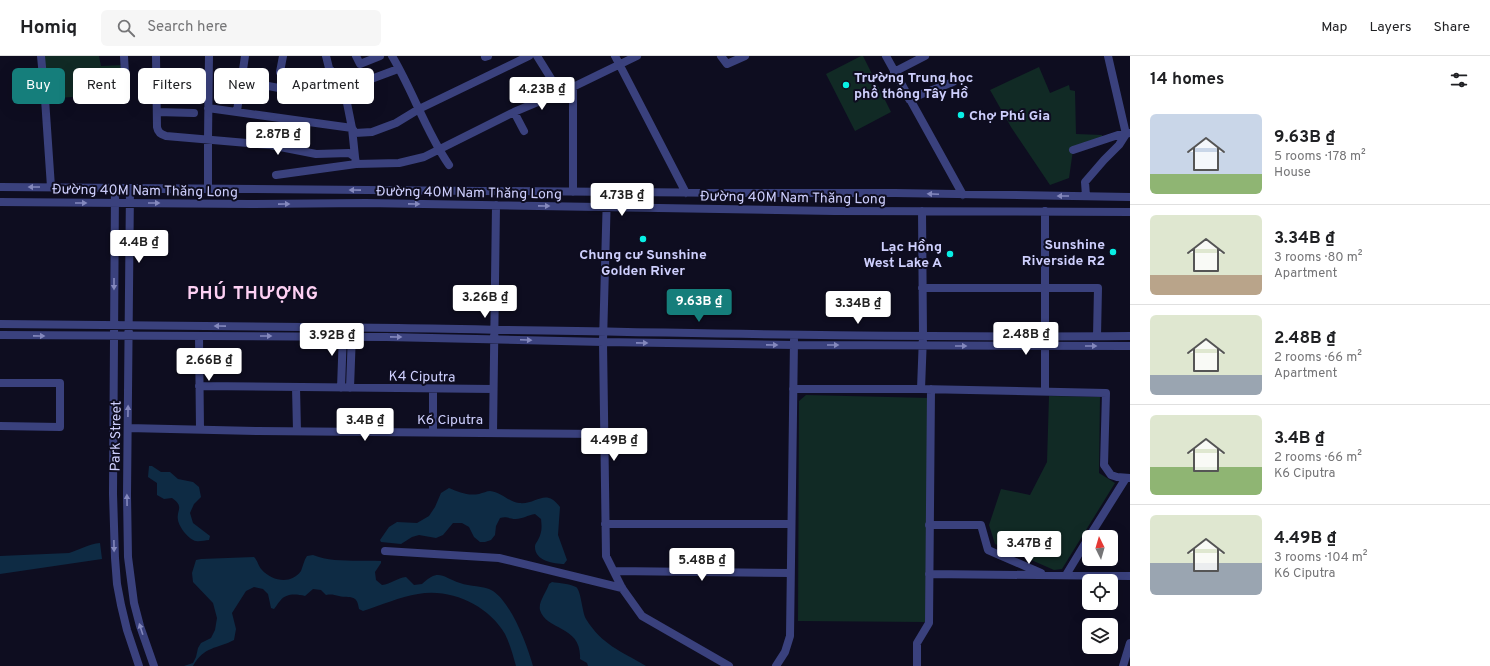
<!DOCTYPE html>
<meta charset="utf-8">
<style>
body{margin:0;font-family:Overpass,sans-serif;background:#f6f6f6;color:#202124;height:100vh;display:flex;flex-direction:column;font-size:15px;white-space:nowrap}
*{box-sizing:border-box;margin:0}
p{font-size:13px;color:#757577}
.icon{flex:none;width:22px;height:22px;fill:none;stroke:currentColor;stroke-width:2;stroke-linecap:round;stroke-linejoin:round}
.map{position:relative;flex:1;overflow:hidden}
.sheet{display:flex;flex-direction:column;background:#fff;width:360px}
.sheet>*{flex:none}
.hud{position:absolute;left:12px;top:12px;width:380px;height:36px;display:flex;gap:8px}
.needle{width:26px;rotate:355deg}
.controls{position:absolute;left:1082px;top:474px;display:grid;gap:8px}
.controls a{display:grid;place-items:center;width:36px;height:36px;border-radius:6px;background:#fff;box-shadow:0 4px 16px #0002;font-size:20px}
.price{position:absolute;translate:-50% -34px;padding:0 9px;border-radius:4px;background:#fff;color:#222;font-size:13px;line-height:26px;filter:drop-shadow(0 1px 2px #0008)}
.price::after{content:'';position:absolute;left:50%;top:24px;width:12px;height:9px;margin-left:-6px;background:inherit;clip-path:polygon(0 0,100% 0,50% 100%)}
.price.active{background:#157e7b;color:#fff}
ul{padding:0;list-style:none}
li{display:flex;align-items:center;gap:12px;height:100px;padding:0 20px}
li+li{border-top:1px solid #e0e0e0}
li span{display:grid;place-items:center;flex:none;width:112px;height:80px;border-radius:6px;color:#555}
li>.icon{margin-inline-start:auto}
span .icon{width:48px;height:48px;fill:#fffc;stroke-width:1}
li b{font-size:17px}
h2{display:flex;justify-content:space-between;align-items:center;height:48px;padding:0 20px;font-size:17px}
.chip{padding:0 14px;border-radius:6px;background:#fff;box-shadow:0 4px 16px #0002;font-size:14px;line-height:36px}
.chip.active{background:#157e7b;color:#fff}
header{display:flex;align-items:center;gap:24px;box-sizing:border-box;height:56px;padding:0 20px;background:#fff;border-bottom:1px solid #e0e0e0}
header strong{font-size:19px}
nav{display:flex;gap:22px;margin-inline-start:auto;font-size:14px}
.search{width:280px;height:36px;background:#f6f6f6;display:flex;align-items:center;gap:10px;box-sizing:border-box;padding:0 14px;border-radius:6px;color:#757577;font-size:15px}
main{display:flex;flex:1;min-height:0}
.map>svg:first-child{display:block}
</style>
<header>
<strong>Homiq</strong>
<div class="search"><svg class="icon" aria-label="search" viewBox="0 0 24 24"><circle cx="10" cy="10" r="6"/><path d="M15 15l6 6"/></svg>Search here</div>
<nav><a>Map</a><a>Layers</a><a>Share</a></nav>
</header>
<main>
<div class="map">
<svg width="1130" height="610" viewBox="0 0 1130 610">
<rect width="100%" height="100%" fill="#0e0d20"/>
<path fill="#112a25" d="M 43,0 L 99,0 L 101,10 L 124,9 L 126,37 L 45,43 Z
M 861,0 L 863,0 L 891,56 L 855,75 L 826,18 Z
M 1039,11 L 1050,37 L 1069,29 L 1070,34 L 1075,35 L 1076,78 L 1102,79 L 1103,84 L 1073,94 L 1069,122 L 1050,129 L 1011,71 L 990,34 Z
M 806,339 L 930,342 L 926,566 L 798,565 L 799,345 Z
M 1049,340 L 1100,341 L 1099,417 L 1115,427 L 1062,513 L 1054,514 L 995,488 L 989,469 L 1001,433 L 1030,439 L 1047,406 Z"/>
<path fill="#0e2b44" d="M 149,410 L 152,410 L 161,416 L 170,416 L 178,423 L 193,426 L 199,431 L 201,441 L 194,448 L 190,457 L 193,467 L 210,480 L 209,484 C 205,484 200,486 196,485 C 189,484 179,471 178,464 C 176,454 185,451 172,442 L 164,443 L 157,439 L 157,427 L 148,421 Z
M 449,432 C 459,436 467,440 479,438 C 483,437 487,435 490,435 C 501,436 509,446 519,447 C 537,449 545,431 560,451 L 558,479 L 567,504 L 564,508 C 554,508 534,505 535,490 C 535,488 537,486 538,484 C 542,476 542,472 541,463 L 535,458 C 528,459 522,463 516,463 C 509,463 507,460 500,462 L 496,470 L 495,479 L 491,484 L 485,486 L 480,486 L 474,481 L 469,471 L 462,467 L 453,467 L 443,479 L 436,482 L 419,479 L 412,481 L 401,488 L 381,486 L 380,484 L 389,471 L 397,466 L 417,467 L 429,460 L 435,451 L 441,437 Z
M 100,487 L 102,503 L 0,518 L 0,500 L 69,497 C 79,494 89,488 100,487 Z
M 313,499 C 333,507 359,504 381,505 L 381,507 L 375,516 L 376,524 L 382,529 C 391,528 397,522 406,521 L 414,529 L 422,528 C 439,512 442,521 460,527 C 470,531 483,529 493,535 C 512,548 527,589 533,610 L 516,610 C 513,599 510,588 505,578 C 488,549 451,532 418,538 C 400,541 381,549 363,555 L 359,553 C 357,537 350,543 339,540 C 334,539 332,538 326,539 L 321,534 L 313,533 L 305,540 C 296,538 286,537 280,545 C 277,548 276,551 274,553 L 271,552 L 268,538 L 263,533 L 254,531 L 246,535 L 232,557 L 236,573 L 234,584 C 217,593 204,590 193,610 L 184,610 L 193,607 L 196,601 L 198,592 L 201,587 L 211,582 L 215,574 L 217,562 L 213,547 L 193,526 L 192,517 L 196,504 L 201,503 L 254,501 C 258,505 258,510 262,514 C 272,525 291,529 301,515 C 303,510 304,504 307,500 Z
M 552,526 C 559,527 570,528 576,531 C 581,534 582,556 586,563 C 602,589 621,595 646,610 L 588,610 L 587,607 L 580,603 C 582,569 546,575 540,554 C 538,546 547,535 549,528 Z"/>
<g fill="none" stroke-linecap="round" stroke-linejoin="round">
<path stroke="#3a417d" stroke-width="8" d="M 41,0 L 45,43 L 51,131
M 124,0 L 126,37
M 156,0 L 157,71 C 158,77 161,78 166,80 L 270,89 L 316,98 L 349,97 L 355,101 L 356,108
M 326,0 L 329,12 L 340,25 L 347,47 L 352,72 L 355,101
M 356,0 L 360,8 L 380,0
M 392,0 C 413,35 426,76 449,109
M 537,0 L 560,37
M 615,0 L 686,137
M 721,0 L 727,8 L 745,0
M 886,0 L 963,139
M 485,1 L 488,0
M 280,16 L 283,0
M 894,16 L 925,0
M 241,25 L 306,37 L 331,38 L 398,13
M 909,43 L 953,26
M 208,52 L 352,72
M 237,55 L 245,0
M 157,56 L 194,57
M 514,56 L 524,75
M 352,72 L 355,77 L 372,76 L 396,67 L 419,53 L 529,0
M 1073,94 L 1118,79 L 1126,78 L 1108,0
M 276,119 L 356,108 L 399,107 L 424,101 L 514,56 L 573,31 L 637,0
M 0,131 L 741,137 L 895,137 L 1130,141
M 115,132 L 113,438 L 115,502 L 117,528 L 121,549 L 127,574 L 139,610
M 130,132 L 127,439 L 128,501 L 134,547 L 140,570 L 154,610
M 208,132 L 208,83 L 209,0
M 573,136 L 573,31
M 607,136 L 603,286 L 606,500 L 622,532 L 642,560 L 729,610
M 1086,140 L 1085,126 L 1104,104 L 1119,89 L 1126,78 L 1129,77
M 0,146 L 250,148 L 366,147 L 834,155 L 1130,156
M 922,232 L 1098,232 L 1097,280
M 0,268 C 132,269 265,270 398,272 C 642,276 886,282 1130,280
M 0,279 L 386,281 L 603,286 L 794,289 L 1130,290
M 199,280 L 200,373
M 0,327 L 60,327 L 60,371 L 0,370
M 199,330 L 493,333
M 296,331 L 297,375
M 341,332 L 343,276
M 350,332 L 352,277
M 793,333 L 921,333 L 1106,337 L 1104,409 L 1111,419 L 1117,421 L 1130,422
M 921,333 L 923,280 L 922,155
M 1045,335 L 1045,155
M 128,372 L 258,375 L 604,378
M 433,376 L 433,333
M 493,377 L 496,149
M 605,468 L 791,468
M 929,469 L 981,469 L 988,494 L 1041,517
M 1089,481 L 1126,422
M 385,495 L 499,502 L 622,532
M 614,515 L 790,517
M 929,518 L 1130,520
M 1066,519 L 1089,481
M 776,610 L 785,596 L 790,580 L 794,284
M 917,610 L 917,587 L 929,567 L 931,333
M 1123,610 L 1130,587"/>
</g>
<defs><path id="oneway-solid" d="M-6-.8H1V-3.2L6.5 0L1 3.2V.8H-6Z"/></defs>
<g fill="#8488bd">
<use href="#oneway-solid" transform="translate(34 131) rotate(-180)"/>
<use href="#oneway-solid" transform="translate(355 134) rotate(-179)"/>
<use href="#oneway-solid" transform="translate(933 138) rotate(-178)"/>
<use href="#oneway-solid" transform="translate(1063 140) rotate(-180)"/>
<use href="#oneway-solid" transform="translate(81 147)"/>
<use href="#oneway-solid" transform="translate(154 147)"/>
<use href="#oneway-solid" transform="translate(284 148) rotate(-1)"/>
<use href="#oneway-solid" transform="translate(414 148) rotate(1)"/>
<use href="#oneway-solid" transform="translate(544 150) rotate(1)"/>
<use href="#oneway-solid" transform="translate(114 228) rotate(90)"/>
<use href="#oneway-solid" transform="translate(220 270) rotate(-179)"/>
<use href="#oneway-solid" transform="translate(39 280) rotate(1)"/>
<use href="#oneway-solid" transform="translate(266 280)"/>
<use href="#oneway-solid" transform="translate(396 281) rotate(1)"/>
<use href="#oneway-solid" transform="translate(526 284) rotate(2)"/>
<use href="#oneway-solid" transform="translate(642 287) rotate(1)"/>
<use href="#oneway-solid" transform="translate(772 289) rotate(1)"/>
<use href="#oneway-solid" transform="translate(833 289)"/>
<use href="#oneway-solid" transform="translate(961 290)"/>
<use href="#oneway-solid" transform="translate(1091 290)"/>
<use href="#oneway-solid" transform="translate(128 355) rotate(-89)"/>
<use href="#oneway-solid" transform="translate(127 444) rotate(-91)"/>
<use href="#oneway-solid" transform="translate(114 490) rotate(89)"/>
<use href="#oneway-solid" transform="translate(141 573) rotate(-108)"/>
</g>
<g fill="#08efe5" stroke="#0e0d20" stroke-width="1.5">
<circle cx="846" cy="29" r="4"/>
<circle cx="961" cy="59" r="4"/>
<circle cx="643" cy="183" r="4"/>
<circle cx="1113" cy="196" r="4"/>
<circle cx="950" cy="198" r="4"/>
</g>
<g text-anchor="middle" stroke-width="4" stroke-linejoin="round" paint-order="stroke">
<g font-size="14" font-weight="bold" fill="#cecffd" stroke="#0e0d20" text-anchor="start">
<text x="854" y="26">Trường Trung học<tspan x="854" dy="16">phổ thông Tây Hồ</tspan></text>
<text x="969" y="64">Chợ Phú Gia</text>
<text x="1105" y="193" text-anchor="end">Sunshine<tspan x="1105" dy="16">Riverside R2</tspan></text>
<text x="942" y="195" text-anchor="end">Lạc Hồng<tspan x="942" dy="16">West Lake A</tspan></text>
<text x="643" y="203" text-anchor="middle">Chung cư Sunshine<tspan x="643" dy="16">Golden River</tspan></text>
</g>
<g font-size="14" fill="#cecffd" stroke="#0e0d20">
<text transform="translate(145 134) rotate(1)" y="5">Đường 40M Nam Thăng Long</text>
<text transform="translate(469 136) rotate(1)" y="5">Đường 40M Nam Thăng Long</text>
<text transform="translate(793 141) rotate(1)" y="5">Đường 40M Nam Thăng Long</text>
<text transform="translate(422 320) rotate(1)" y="5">K4 Ciputra</text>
<text x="450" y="368">K6 Ciputra</text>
<text transform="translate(115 380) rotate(-89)" y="5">Park Street</text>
</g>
<g font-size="18" font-weight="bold" letter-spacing="1" fill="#fdd0f3" stroke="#0e0d20">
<text x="253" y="243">PHÚ THƯỢNG</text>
</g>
</g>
</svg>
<div class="controls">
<a><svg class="needle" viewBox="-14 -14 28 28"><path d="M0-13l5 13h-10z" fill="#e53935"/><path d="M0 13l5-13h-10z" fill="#757577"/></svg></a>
<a><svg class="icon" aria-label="locate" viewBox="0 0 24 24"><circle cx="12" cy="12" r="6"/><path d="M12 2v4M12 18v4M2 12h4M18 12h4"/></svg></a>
<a><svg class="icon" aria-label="layers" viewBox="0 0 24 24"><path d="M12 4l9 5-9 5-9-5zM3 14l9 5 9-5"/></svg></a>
</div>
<b class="price" style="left:542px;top:55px">4.23B ₫</b>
<b class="price" style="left:278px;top:100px">2.87B ₫</b>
<b class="price" style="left:622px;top:161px">4.73B ₫</b>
<b class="price" style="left:139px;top:208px">4.4B ₫</b>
<b class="price" style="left:485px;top:263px">3.26B ₫</b>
<b class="price active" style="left:699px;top:267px">9.63B ₫</b>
<b class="price" style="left:858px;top:269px">3.34B ₫</b>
<b class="price" style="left:1026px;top:300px">2.48B ₫</b>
<b class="price" style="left:332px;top:301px">3.92B ₫</b>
<b class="price" style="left:209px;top:326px">2.66B ₫</b>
<b class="price" style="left:365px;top:386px">3.4B ₫</b>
<b class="price" style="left:614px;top:406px">4.49B ₫</b>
<b class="price" style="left:1029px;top:509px">3.47B ₫</b>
<b class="price" style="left:702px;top:526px">5.48B ₫</b>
<div class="hud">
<a class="chip active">Buy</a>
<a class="chip">Rent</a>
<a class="chip">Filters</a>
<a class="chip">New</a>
<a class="chip">Apartment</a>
</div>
</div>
<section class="sheet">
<h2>14 homes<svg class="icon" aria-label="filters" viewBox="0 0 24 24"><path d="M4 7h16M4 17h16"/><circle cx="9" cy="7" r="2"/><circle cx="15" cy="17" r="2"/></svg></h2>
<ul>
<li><span style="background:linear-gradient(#c9d6e8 75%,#8fb573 0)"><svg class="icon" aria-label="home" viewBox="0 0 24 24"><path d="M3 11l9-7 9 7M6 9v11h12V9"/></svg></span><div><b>9.63B ₫</b><p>5 rooms · 178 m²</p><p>House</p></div></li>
<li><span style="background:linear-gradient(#dfe7d0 75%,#b9a48a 0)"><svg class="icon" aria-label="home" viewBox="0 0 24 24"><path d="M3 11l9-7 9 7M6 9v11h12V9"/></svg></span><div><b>3.34B ₫</b><p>3 rooms · 80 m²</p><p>Apartment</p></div></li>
<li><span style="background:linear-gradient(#dfe7d0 75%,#9aa5b1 0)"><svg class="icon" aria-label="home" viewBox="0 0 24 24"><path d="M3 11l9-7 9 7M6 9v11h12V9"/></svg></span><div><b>2.48B ₫</b><p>2 rooms · 66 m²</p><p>Apartment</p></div></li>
<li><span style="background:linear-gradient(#dfe7d0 65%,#8fb573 0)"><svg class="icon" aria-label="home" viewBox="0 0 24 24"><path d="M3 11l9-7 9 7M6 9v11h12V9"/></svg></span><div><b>3.4B ₫</b><p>2 rooms · 66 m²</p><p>K6 Ciputra</p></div></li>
<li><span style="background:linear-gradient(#dfe7d0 60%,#9aa5b1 0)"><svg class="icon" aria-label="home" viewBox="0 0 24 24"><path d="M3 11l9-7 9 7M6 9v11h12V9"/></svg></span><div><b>4.49B ₫</b><p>3 rooms · 104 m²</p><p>K6 Ciputra</p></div></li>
</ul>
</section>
</main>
